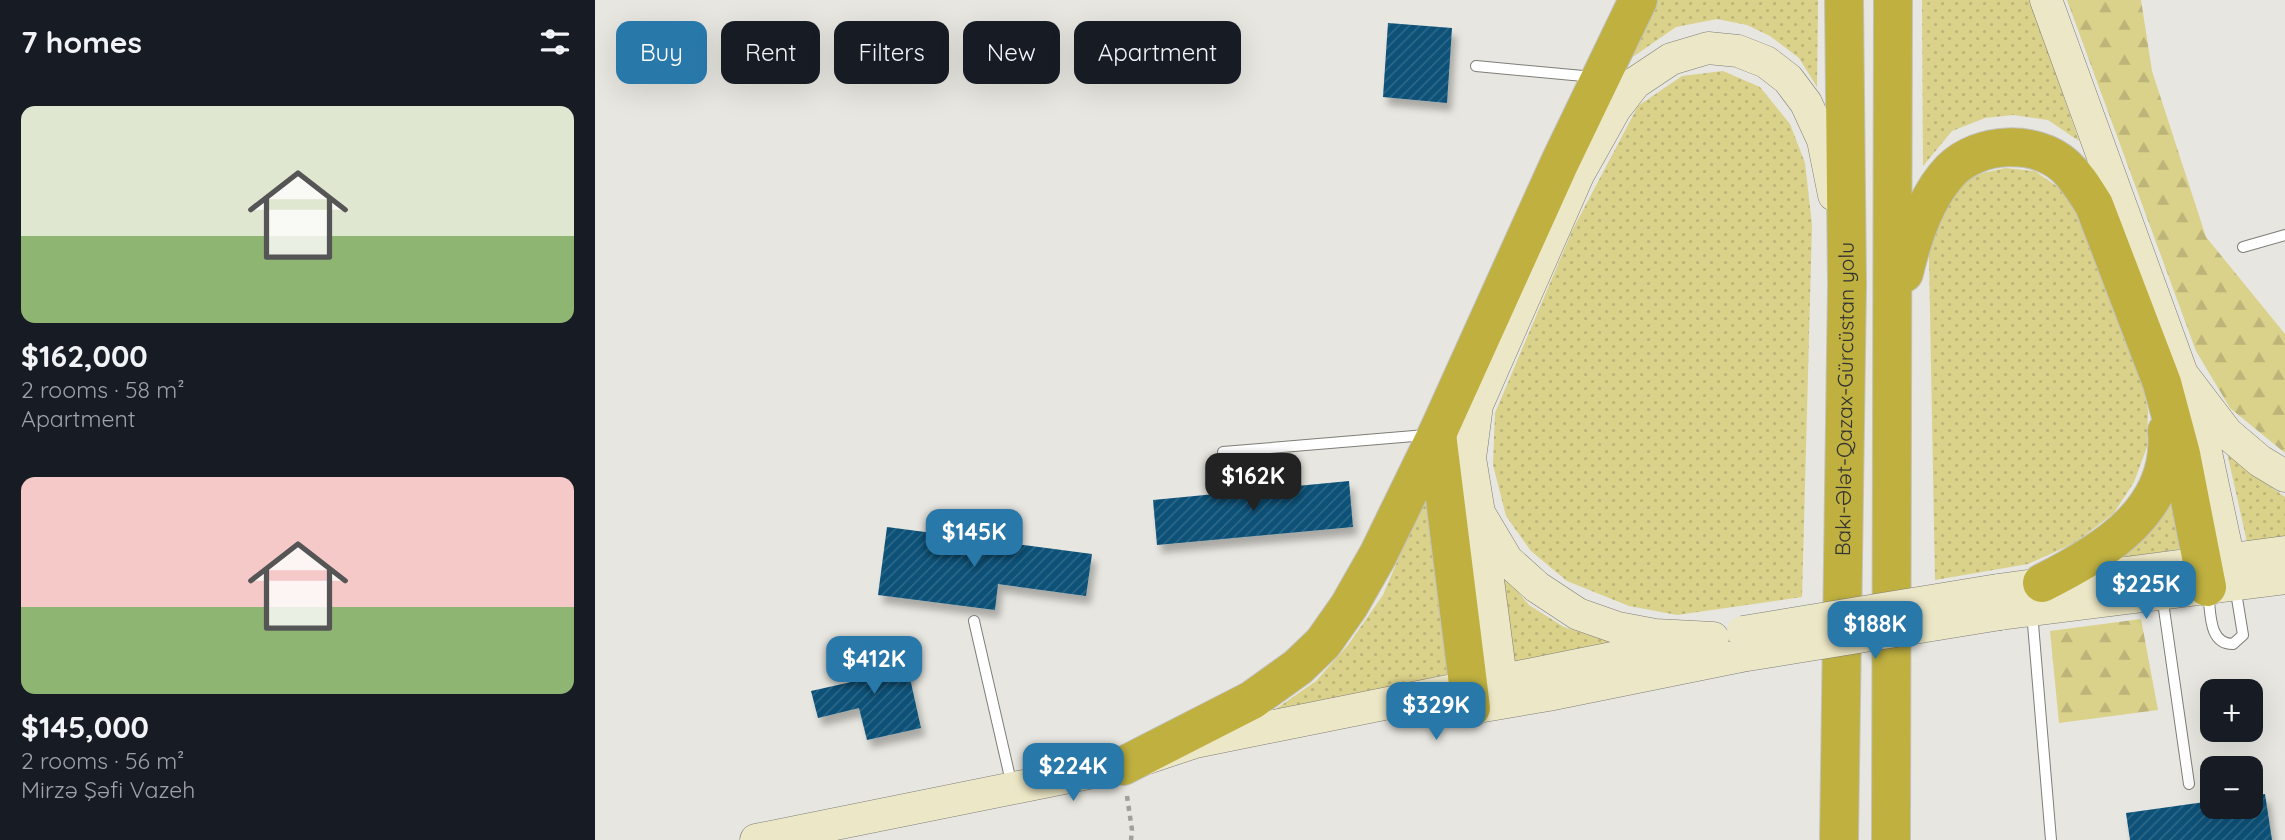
<!DOCTYPE html>
<meta charset="utf-8">
<style>
body{margin:0;font-family:Quicksand,sans-serif;background:#20242c;color:#f1f3f6;height:100vh;display:flex;flex-direction:column;font-size:26px;white-space:nowrap}
*{box-sizing:border-box;margin:0}
p{font-size:23px;color:#9ea1a6}
.icon{flex:none;width:38px;height:38px;fill:none;stroke:currentColor;stroke-width:2;stroke-linecap:round;stroke-linejoin:round}
.map{position:relative;flex:1;overflow:hidden}
.panel{display:flex;flex-direction:column;background:#171b24;width:595px}
.panel>*{flex:none}
.guide{position:absolute;left:21px;top:21px;width:665px;height:63px;display:flex;gap:14px}
.buttons{position:absolute;left:1605px;top:679px;display:grid;gap:14px}
.buttons a{display:grid;place-items:center;width:63px;height:63px;border-radius:14px;background:#171b24;box-shadow:0 7px 28px #0002;font-size:35px}
.price{position:absolute;translate:-50% -60px;padding:0 16px;border-radius:14px;background:#2978aa;color:#fff;font-size:23px;line-height:46px;filter:drop-shadow(0 2px 4px #0008)}
.price::after{content:'';position:absolute;left:50%;top:42px;width:21px;height:16px;margin-left:-10px;background:inherit;clip-path:polygon(0 0,100% 0,50% 100%)}
.price.on{background:#222;color:#fff}
ul{padding:0;list-style:none}
li{display:grid;align-content:center;gap:14px;height:371px;padding:0 21px}
li span{display:grid;place-items:center;height:217px;border-radius:14px;color:#555}
li>.icon{margin-inline-start:auto}
span .icon{width:126px;height:126px;fill:#fffc;stroke-width:1}
li b{font-size:30px}
h2{display:flex;justify-content:space-between;align-items:center;height:84px;padding:0 21px;font-size:30px}
.pill{padding:0 24px;border-radius:14px;background:#171b24;box-shadow:0 7px 28px #0002;font-size:24px;line-height:63px}
.pill.on{background:#2978aa;color:#fff}
main{display:flex;flex:1;min-height:0}
.map>svg:first-child{display:block}
</style>
<main>
<section class="panel">
<h2>7 homes<svg class="icon" aria-label="filters" viewBox="0 0 24 24"><path d="M4 7h16M4 17h16"/><circle cx="9" cy="7" r="2"/><circle cx="15" cy="17" r="2"/></svg></h2>
<ul>
<li><span style="background:linear-gradient(#dfe7d0 60%,#8fb573 0)"><svg class="icon" aria-label="home" viewBox="0 0 24 24"><path d="M3 11l9-7 9 7M6 9v11h12V9"/></svg></span><div><b>$162,000</b><p>2 rooms · 58 m²</p><p>Apartment</p></div></li>
<li><span style="background:linear-gradient(#f6c9c9 60%,#8fb573 0)"><svg class="icon" aria-label="home" viewBox="0 0 24 24"><path d="M3 11l9-7 9 7M6 9v11h12V9"/></svg></span><div><b>$145,000</b><p>2 rooms · 56 m²</p><p>Mirzə Şəfi Vazeh</p></div></li>
</ul>
</section>
<div class="map">
<svg width="1690" height="840" viewBox="0 0 1690 840">
<defs>
<pattern id="grass-dots" width="8" height="8" patternUnits="userSpaceOnUse" patternTransform="scale(1.75)"><rect width="8" height="8" fill="#dad18a"/><path d="M2 2h.1M6 6h.1" fill="none" stroke="#bcb478" stroke-width="1.8" stroke-linecap="round"/></pattern>
<pattern id="forest-firs" width="22" height="20" patternUnits="userSpaceOnUse" patternTransform="scale(1.75)"><rect width="22" height="20" fill="#dad18a"/><path d="M5 1l3.5 6h-7zM16 11l3.5 6h-7z" fill="#bcb478"/></pattern>
<pattern id="building-hatch" width="6" height="6" patternUnits="userSpaceOnUse" patternTransform="scale(1.75)"><rect width="6" height="6" fill="#0a5178"/><path d="M-1 1l2-2M0 6l6-6M5 7l2-2" fill="none" stroke="#2f6887"/></pattern>
<filter id="shadow"><feDropShadow dx="4.5" dy="8" stdDeviation="3.5" flood-color="#0004"/></filter>
</defs>
<rect width="100%" height="100%" fill="#e7e6e0"/>
<path fill="url(#grass-dots)" d="M 1062,0 L 1223,0 L 1222,87 L 1204,58 L 1175,36 L 1152,25 L 1122,19 L 1081,27 L 1029,63 Z
M 1327,0 L 1435,0 L 1484,141 L 1453,120 L 1418,115 L 1390,118 L 1357,131 L 1328,166 Z
M 1128,71 L 1165,87 L 1195,124 L 1210,163 L 1217,225 L 1207,597 L 1082,615 L 1034,606 L 972,581 L 936,551 L 911,516 L 898,465 L 900,413 L 978,229 L 1043,106 L 1087,76 Z
M 1410,168 L 1440,171 L 1470,192 L 1493,225 L 1546,374 L 1553,411 L 1552,447 L 1539,482 L 1519,513 L 1480,543 L 1433,564 L 1340,580 L 1334,258 C 1340,228 1349,195 1378,177 C 1387,172 1400,171 1410,168 Z
M 1631,448 L 1653,471 L 1690,497 L 1690,537 L 1652,542 Z
M 833,489 L 853,674 L 675,713 L 721,681 L 753,645 L 788,595 Z
M 1583,496 L 1592,548 L 1516,560 L 1550,535 Z
M 907,573 L 934,605 L 969,627 L 1023,644 L 919,664 Z"/>
<path fill="url(#forest-firs)" d="M 1472,0 L 1546,0 L 1557,71 L 1611,237 L 1690,334 L 1690,453 L 1635,408 L 1601,351 Z
M 1546,619 L 1563,710 L 1464,723 L 1455,631 Z"/>
<path fill="url(#building-hatch)" filter="url(#shadow)" d="M 793,23 L 857,28 L 852,103 L 788,97 Z
M 754,481 L 758,527 L 562,545 L 558,500 Z
M 292,527 L 497,554 L 491,596 L 403,584 L 400,610 L 283,595 Z
M 309,651 L 326,728 L 272,740 L 264,708 L 223,718 L 216,691 L 256,682 L 252,664 Z
M 1670,794 L 1677,840 L 1535,840 L 1531,813 L 1617,801 L 1617,807 L 1656,807 L 1656,796 Z"/>
<g fill="none" stroke-linecap="round" stroke-linejoin="round">
<g stroke="#7e7d77" stroke-width="12">
<path id="lane" d="M 881,66 L 999,77
M 1648,247 L 1690,235
M 628,452 L 831,435
M 1613,593 C 1616,612 1613,644 1638,644 L 1648,635 L 1640,586
M 1567,595 L 1594,784
M 1437,612 L 1456,840
M 379,621 L 417,786"/>
</g>
<g stroke="#7e7d77" stroke-width="33">
<path id="secondary" d="M 1451,0 L 1587,374 L 1632,433 L 1665,461 L 1690,476
M 1595,398 L 1610,448 L 1638,579
M 886,527 L 909,701
M 1403,590 L 1690,552
M 1405,614 L 1690,578
M 1118,638 L 1060,635 L 1023,628 L 983,614 L 942,587 L 912,560 L 884,513 L 875,458 L 882,405 L 983,175 L 1020,109 L 1040,83 L 1076,59 L 1113,48 L 1143,51 L 1171,62 L 1193,79 L 1211,103 L 1228,140 L 1239,195
M 871,709 L 953,695 L 1146,656
M 161,840 L 528,766 L 600,742 L 1082,645"/>
</g>
<g stroke="#c2c2c1" stroke-width="40">
<g id="highway">
<path d="M 1309,273 C 1317,239 1331,196 1356,170 C 1384,142 1440,139 1470,166 C 1482,177 1490,191 1499,205 L 1567,383 L 1586,454 L 1612,587"/>
<path d="M 842,434 L 876,708"/>
<path d="M 1447,583 C 1509,552 1579,510 1572,431"/>
<path d="M 528,766 L 657,700 L 703,667 L 728,643 L 754,606 L 783,555 L 842,434 L 965,162 L 1043,0"/>
<path id="s1" d="M 1244,840 L 1252,284 L 1249,0"/>
<path d="M 1296,840 L 1298,0"/>
</g>
</g>
<path stroke="#a1a09c" stroke-width="4.5" stroke-dasharray="5 5" stroke-linecap="butt" d="M 532,796 L 537,830 L 536,840"/>
<use href="#lane" stroke="#fff" stroke-width="10"/>
<use href="#secondary" stroke="#ece7c6" stroke-width="32"/>
<use href="#highway" stroke="#bfb040" stroke-width="38"/>
<g stroke="#7e7d77" stroke-width="33" stroke-linecap="butt">
<path id="secondary-bridge" d="M 1148,632 L 1403,590
M 1146,656 L 1405,614"/>
</g>
<use href="#secondary-bridge" stroke="#ece7c6" stroke-width="32"/>
</g>
<g text-anchor="middle" stroke-width="7" stroke-linejoin="round" paint-order="stroke">
<g font-size="21" fill="#333331" stroke="#fffffe">
<text dy="7" stroke="none"><textPath href="#s1" startOffset="441">Bakı-Ələt-Qazax-Gürcüstan yolu</textPath></text>
</g>
</g>
</svg>
<div class="buttons">
<a>+</a>
<a>−</a>
</div>
<b class="price on" style="left:658px;top:513px">$162K</b>
<b class="price" style="left:379px;top:569px">$145K</b>
<b class="price" style="left:1551px;top:621px">$225K</b>
<b class="price" style="left:1280px;top:661px">$188K</b>
<b class="price" style="left:279px;top:696px">$412K</b>
<b class="price" style="left:841px;top:742px">$329K</b>
<b class="price" style="left:478px;top:803px">$224K</b>
<div class="guide">
<a class="pill on">Buy</a>
<a class="pill">Rent</a>
<a class="pill">Filters</a>
<a class="pill">New</a>
<a class="pill">Apartment</a>
</div>
</div>
</main>
